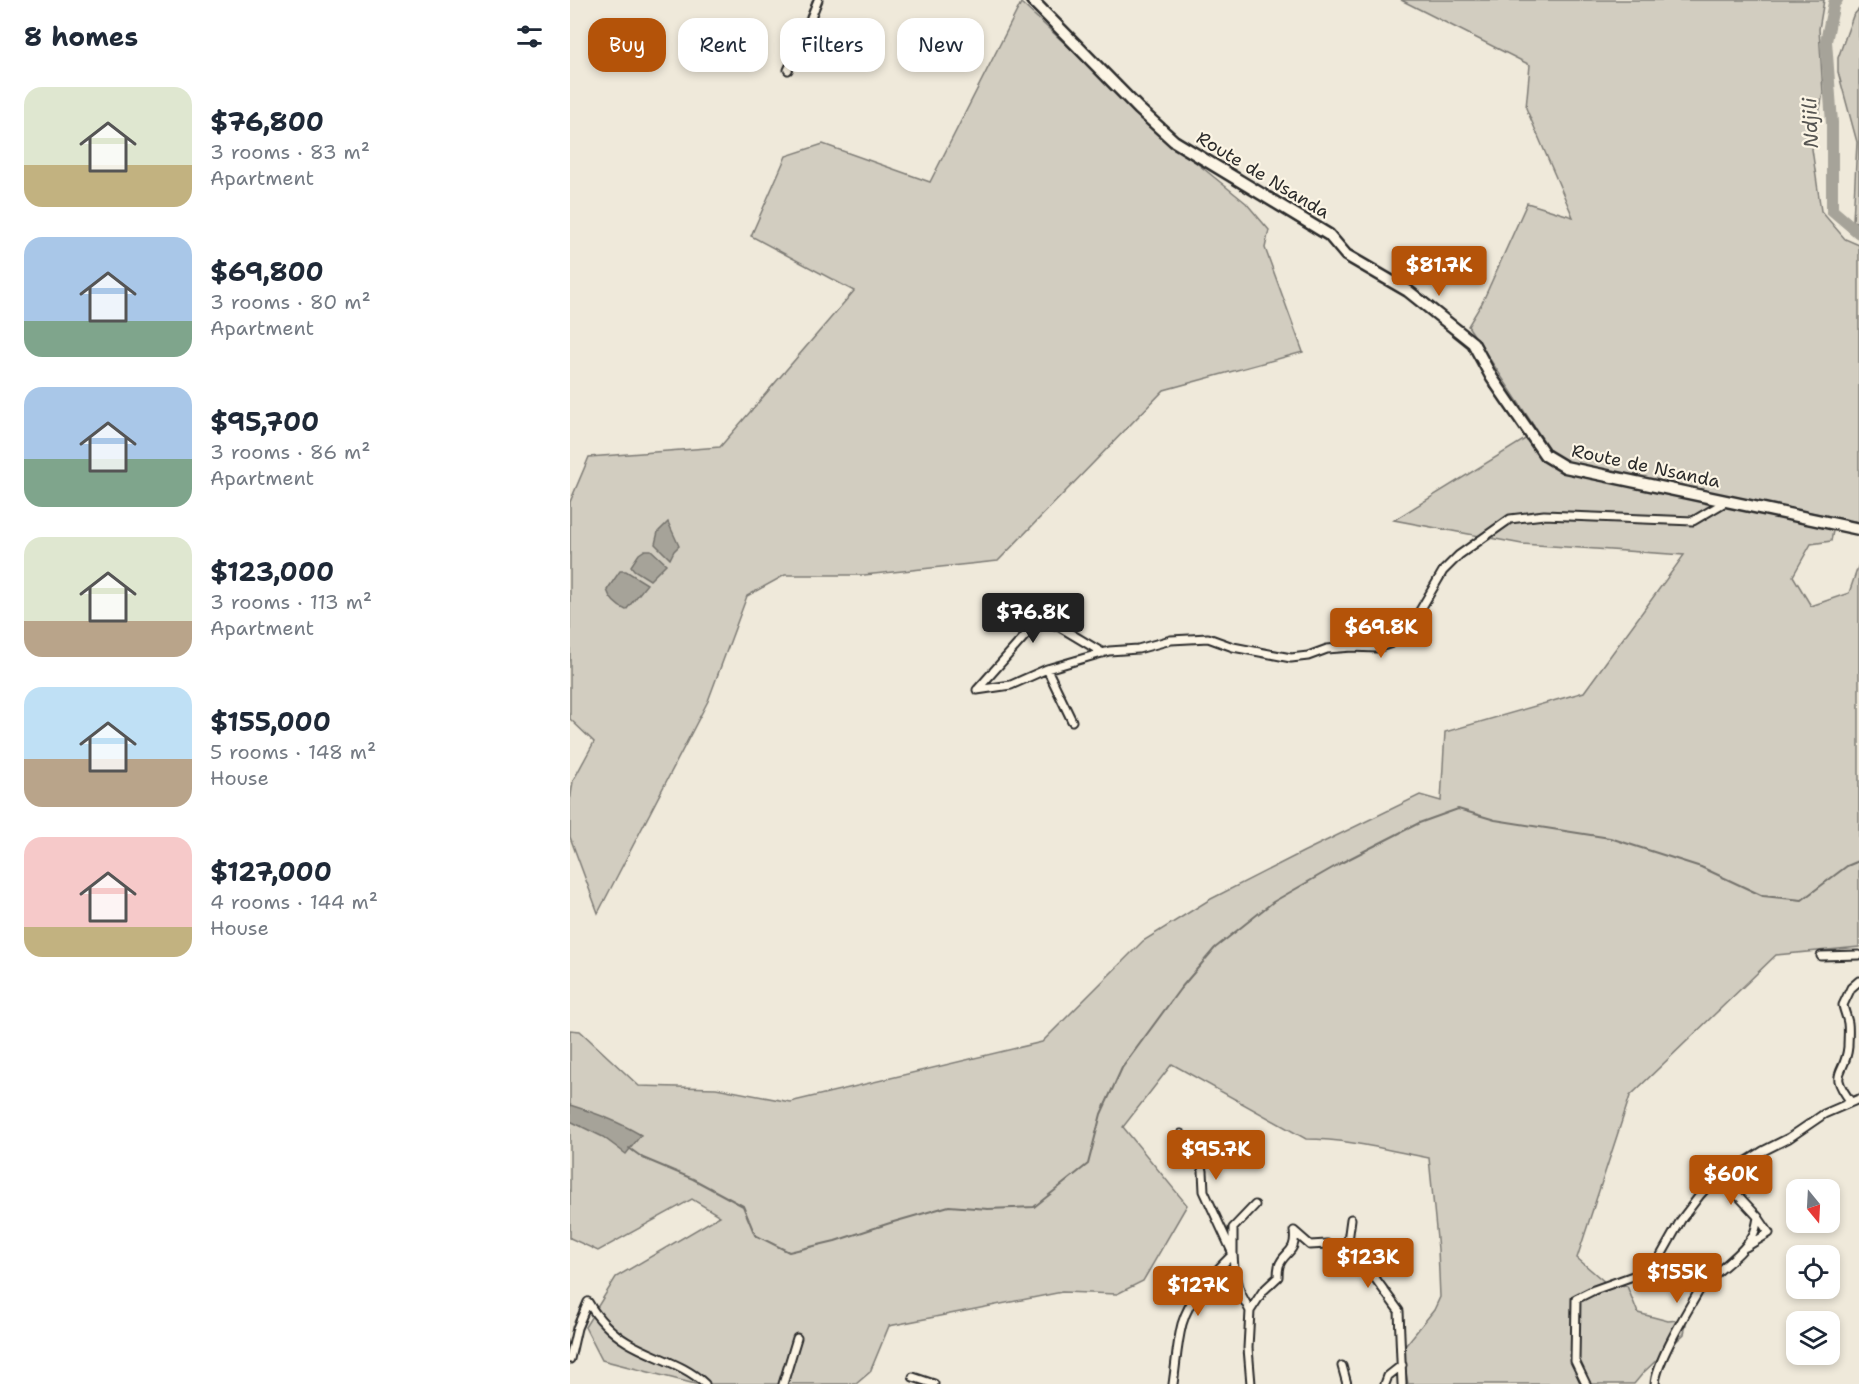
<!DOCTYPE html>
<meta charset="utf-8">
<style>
body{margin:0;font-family:"Shantell Sans",sans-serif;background:#f6f6f7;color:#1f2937;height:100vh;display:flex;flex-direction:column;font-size:22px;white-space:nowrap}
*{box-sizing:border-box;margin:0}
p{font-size:20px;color:#747a83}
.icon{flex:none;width:33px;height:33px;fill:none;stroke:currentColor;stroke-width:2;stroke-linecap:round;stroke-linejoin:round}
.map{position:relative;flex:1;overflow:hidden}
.details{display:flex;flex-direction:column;background:#fff;width:570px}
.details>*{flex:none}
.top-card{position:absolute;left:18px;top:18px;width:570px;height:54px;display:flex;gap:12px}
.needle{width:39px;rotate:162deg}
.fabs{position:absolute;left:1216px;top:1179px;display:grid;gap:12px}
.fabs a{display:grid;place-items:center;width:54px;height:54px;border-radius:12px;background:#fff;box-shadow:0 3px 9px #0003;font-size:30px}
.price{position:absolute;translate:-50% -51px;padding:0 14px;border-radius:6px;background:#b45309;color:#fff;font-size:20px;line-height:39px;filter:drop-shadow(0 2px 3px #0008)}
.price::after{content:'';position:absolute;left:50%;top:36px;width:18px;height:14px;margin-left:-9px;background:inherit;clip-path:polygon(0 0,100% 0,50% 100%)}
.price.active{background:#222;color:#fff}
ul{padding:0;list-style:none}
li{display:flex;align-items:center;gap:18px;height:150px;padding:0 24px}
li span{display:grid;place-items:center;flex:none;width:168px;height:120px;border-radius:18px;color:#555}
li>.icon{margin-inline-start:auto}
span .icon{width:72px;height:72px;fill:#fffc;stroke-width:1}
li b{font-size:26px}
h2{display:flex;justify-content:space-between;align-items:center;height:72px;padding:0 24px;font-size:26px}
.pill{padding:0 21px;border-radius:18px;background:#fff;box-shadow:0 3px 9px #0003;font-size:21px;line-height:54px}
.pill.active{background:#b45309;color:#fff}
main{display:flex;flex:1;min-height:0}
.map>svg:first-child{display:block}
</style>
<main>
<section class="details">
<h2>8 homes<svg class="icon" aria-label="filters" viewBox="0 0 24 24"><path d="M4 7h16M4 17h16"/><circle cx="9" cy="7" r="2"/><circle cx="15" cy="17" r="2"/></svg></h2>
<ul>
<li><span style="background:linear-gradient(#dfe7d0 65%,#c2b280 0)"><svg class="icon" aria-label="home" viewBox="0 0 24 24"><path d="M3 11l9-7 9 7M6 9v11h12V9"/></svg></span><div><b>$76,800</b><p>3 rooms · 83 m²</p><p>Apartment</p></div></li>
<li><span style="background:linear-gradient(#a9c7e8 70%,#7fa58c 0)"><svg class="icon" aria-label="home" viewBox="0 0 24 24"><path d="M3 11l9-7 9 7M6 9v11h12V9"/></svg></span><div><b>$69,800</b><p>3 rooms · 80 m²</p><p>Apartment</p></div></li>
<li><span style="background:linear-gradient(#a9c7e8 60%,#7fa58c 0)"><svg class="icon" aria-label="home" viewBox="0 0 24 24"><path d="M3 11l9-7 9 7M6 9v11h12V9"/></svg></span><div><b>$95,700</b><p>3 rooms · 86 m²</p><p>Apartment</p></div></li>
<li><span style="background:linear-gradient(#dfe7d0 70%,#b9a48a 0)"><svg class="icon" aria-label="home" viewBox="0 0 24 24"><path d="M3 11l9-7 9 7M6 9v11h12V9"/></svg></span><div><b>$123,000</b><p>3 rooms · 113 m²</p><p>Apartment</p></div></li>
<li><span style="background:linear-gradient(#bfe0f5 60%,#b9a48a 0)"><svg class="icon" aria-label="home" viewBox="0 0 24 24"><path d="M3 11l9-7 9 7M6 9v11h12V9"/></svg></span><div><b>$155,000</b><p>5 rooms · 148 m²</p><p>House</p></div></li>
<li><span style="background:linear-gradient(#f6c9c9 75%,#c2b280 0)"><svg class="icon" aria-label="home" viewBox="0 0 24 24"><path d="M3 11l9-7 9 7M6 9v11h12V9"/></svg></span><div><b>$127,000</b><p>4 rooms · 144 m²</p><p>House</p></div></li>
</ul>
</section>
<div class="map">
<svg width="1289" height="1384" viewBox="0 0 1289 1384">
<rect width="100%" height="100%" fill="#efe9da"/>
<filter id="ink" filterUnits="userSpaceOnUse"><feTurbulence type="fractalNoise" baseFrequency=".0167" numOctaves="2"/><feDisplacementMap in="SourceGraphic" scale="12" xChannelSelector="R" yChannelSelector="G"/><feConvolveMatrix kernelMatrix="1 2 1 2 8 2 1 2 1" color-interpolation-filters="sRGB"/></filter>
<g filter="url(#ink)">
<path fill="#d2cdc0" stroke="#7e7c76" stroke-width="1.5" d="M 831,0 L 1254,0 L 1249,29 L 1253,93 L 1242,149 L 1251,211 L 1275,239 L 1289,245 L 1289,522 L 987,461 L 898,326 L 912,303 L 957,203 L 1003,217 L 956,108 L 960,65 Z
M 451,3 L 608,148 L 676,203 L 699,230 L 695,248 L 733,352 L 594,390 L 428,561 L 294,575 L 215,575 L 177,596 L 138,701 L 28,913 L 0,837 L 0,802 L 3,781 L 24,742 L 0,719 L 0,502 L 19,457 L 150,447 L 284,291 L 181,236 L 216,156 L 253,144 L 360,182 Z
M 1289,9 L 1289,223 L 1283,221 L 1287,142 L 1268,72 L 1268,58 L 1283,16 Z
M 960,436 L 972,457 L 1264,526 L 1261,541 L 1241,544 L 1223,576 L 1241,606 L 1279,593 L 1289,564 L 1289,947 L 1206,955 L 1060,1096 L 1007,1258 L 1036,1283 L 1057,1286 L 1068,1313 L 1098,1321 L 1109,1320 L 1116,1324 L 1114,1334 L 1074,1372 L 1064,1384 L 838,1384 L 832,1350 L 864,1310 L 870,1297 L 868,1249 L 859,1158 C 818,1150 778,1139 736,1139 L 602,1064 L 553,1127 L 617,1205 L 573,1281 L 547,1294 L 492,1292 L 319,1326 L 300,1372 L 286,1384 L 125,1384 L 32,1360 L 15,1327 L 46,1277 L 150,1216 L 122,1199 L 28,1251 L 0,1238 L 0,1030 L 10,1031 L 69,1086 L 146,1088 L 220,1102 L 472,1042 L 573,941 L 639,900 L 733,852 L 850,795 L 871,801 L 875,732 L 1014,692 L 1114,555 L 952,544 L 824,520 Z"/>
<path fill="#a6a399" stroke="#75736d" stroke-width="1.5" d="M 98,522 L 109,546 L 104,551 L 100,559 L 85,544 L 88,532 Z
M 75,550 L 81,550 L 96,564 L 80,580 L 64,570 L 61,566 L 69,554 Z
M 50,571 L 56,571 L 77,584 L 56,610 C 47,606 40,600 37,590 Z
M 0,1105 C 28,1114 45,1120 71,1135 L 56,1154 L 33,1137 L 0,1121 Z"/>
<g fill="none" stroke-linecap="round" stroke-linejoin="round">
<path stroke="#75736d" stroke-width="2" d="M 59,1148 L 73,1158 L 123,1179 L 173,1206 L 185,1235 L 219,1252 L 265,1241 L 320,1223 L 379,1206 L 418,1209 L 464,1207 L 518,1164 L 531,1114 L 552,1068 L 610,989 L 645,948 L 703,902 L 771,863 L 849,823 L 888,809 L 925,820 L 1040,838 L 1131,867 L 1193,896 L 1232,900 L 1277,866 L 1289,861"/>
<path stroke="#a6a399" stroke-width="12" d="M 1267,0 L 1264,3 L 1256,41 L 1262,123 L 1262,210 L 1289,233"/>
<g stroke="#2b2b2b" stroke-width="11">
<path id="street" d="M 218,70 L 230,45 L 233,32 L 240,20 L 248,0
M 477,669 L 502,721
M 407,690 L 441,685 L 477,669 L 539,651 L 568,649 L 601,640 L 638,638 L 663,647 L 721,658 L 738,656 L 757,649 L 782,647 L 807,648 L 822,643 L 841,626 L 873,571 L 889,555 L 940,519 L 974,515 L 1123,521 L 1157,501
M 407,690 L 461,629 L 473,625 L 488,626 L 533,653
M 1251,956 L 1289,955
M 1281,1102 C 1257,1070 1275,1077 1278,1047 C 1278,1039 1279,1030 1278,1023 C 1277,1017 1274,1011 1273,1005 L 1281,988 L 1289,981
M 611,1134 L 629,1157 L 633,1171 L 634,1191 L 663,1254 L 663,1228 L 685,1205
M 1151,1177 L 1188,1217 L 1199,1233 L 1176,1247
M 781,1219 L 778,1241 L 829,1311 L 832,1384
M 724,1231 L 740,1245 L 757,1244
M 663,1254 L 664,1269 L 671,1294 L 680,1311 L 678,1348 L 681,1384
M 18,1302 C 27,1318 42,1333 57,1342 C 83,1358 113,1363 135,1384
M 680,1311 L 693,1291 L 708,1277 C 708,1273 708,1270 709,1266 C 714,1251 727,1254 724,1231
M 0,1359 L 7,1328 L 18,1302
M 772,1366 L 777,1384
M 343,1377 L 364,1384
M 213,1384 L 227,1338
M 603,1384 C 606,1364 607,1343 612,1324 C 620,1296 643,1274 663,1254
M 815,1384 L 818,1376 L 832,1365
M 1016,1384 L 1005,1361 L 1006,1299 L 1024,1290 L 1077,1271 L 1089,1259 L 1111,1220 L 1130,1195 L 1139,1185 L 1193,1151 L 1219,1138 L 1254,1114 L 1289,1099
M 1085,1384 C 1086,1362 1118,1310 1130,1289 C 1145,1271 1172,1256 1183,1235 C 1186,1230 1187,1223 1188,1217"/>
</g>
<g stroke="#2b2b2b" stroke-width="15">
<path id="secondary" d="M 462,0 L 569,109 L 604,141 L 759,235 L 776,255 L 838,291 L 903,343 L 922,378 L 975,455 L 995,467 L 1289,529"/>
</g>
<use href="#street" stroke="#fcf5e5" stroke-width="7"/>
<use href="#secondary" stroke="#fcf5e5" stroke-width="10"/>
</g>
</g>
<g text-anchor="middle" stroke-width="4.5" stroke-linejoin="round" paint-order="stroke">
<g font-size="18" fill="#2b2b2b" stroke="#fcf5e5">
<text transform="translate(693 175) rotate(31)" y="6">Route de Nsanda</text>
<text transform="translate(1076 466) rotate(12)" y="6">Route de Nsanda</text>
</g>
<g font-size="20" font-style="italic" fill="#565552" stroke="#fcf5e5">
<text transform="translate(1240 123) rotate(-92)" y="7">Ndjili</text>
</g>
</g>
</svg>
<div class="fabs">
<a><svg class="needle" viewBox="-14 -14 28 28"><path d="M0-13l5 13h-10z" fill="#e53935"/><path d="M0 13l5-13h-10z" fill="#747a83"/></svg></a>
<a><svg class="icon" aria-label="locate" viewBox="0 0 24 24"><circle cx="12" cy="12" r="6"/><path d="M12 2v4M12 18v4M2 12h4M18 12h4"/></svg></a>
<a><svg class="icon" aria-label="layers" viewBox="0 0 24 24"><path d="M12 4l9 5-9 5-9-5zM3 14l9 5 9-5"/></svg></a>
</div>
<b class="price" style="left:869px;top:297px">$81.7K</b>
<b class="price active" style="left:463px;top:644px">$76.8K</b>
<b class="price" style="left:811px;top:659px">$69.8K</b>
<b class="price" style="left:646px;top:1181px">$95.7K</b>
<b class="price" style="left:1161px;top:1206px">$60K</b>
<b class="price" style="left:798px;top:1289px">$123K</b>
<b class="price" style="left:1107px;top:1304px">$155K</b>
<b class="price" style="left:628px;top:1317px">$127K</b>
<div class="top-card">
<a class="pill active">Buy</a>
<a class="pill">Rent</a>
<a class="pill">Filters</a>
<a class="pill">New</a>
</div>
</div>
</main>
